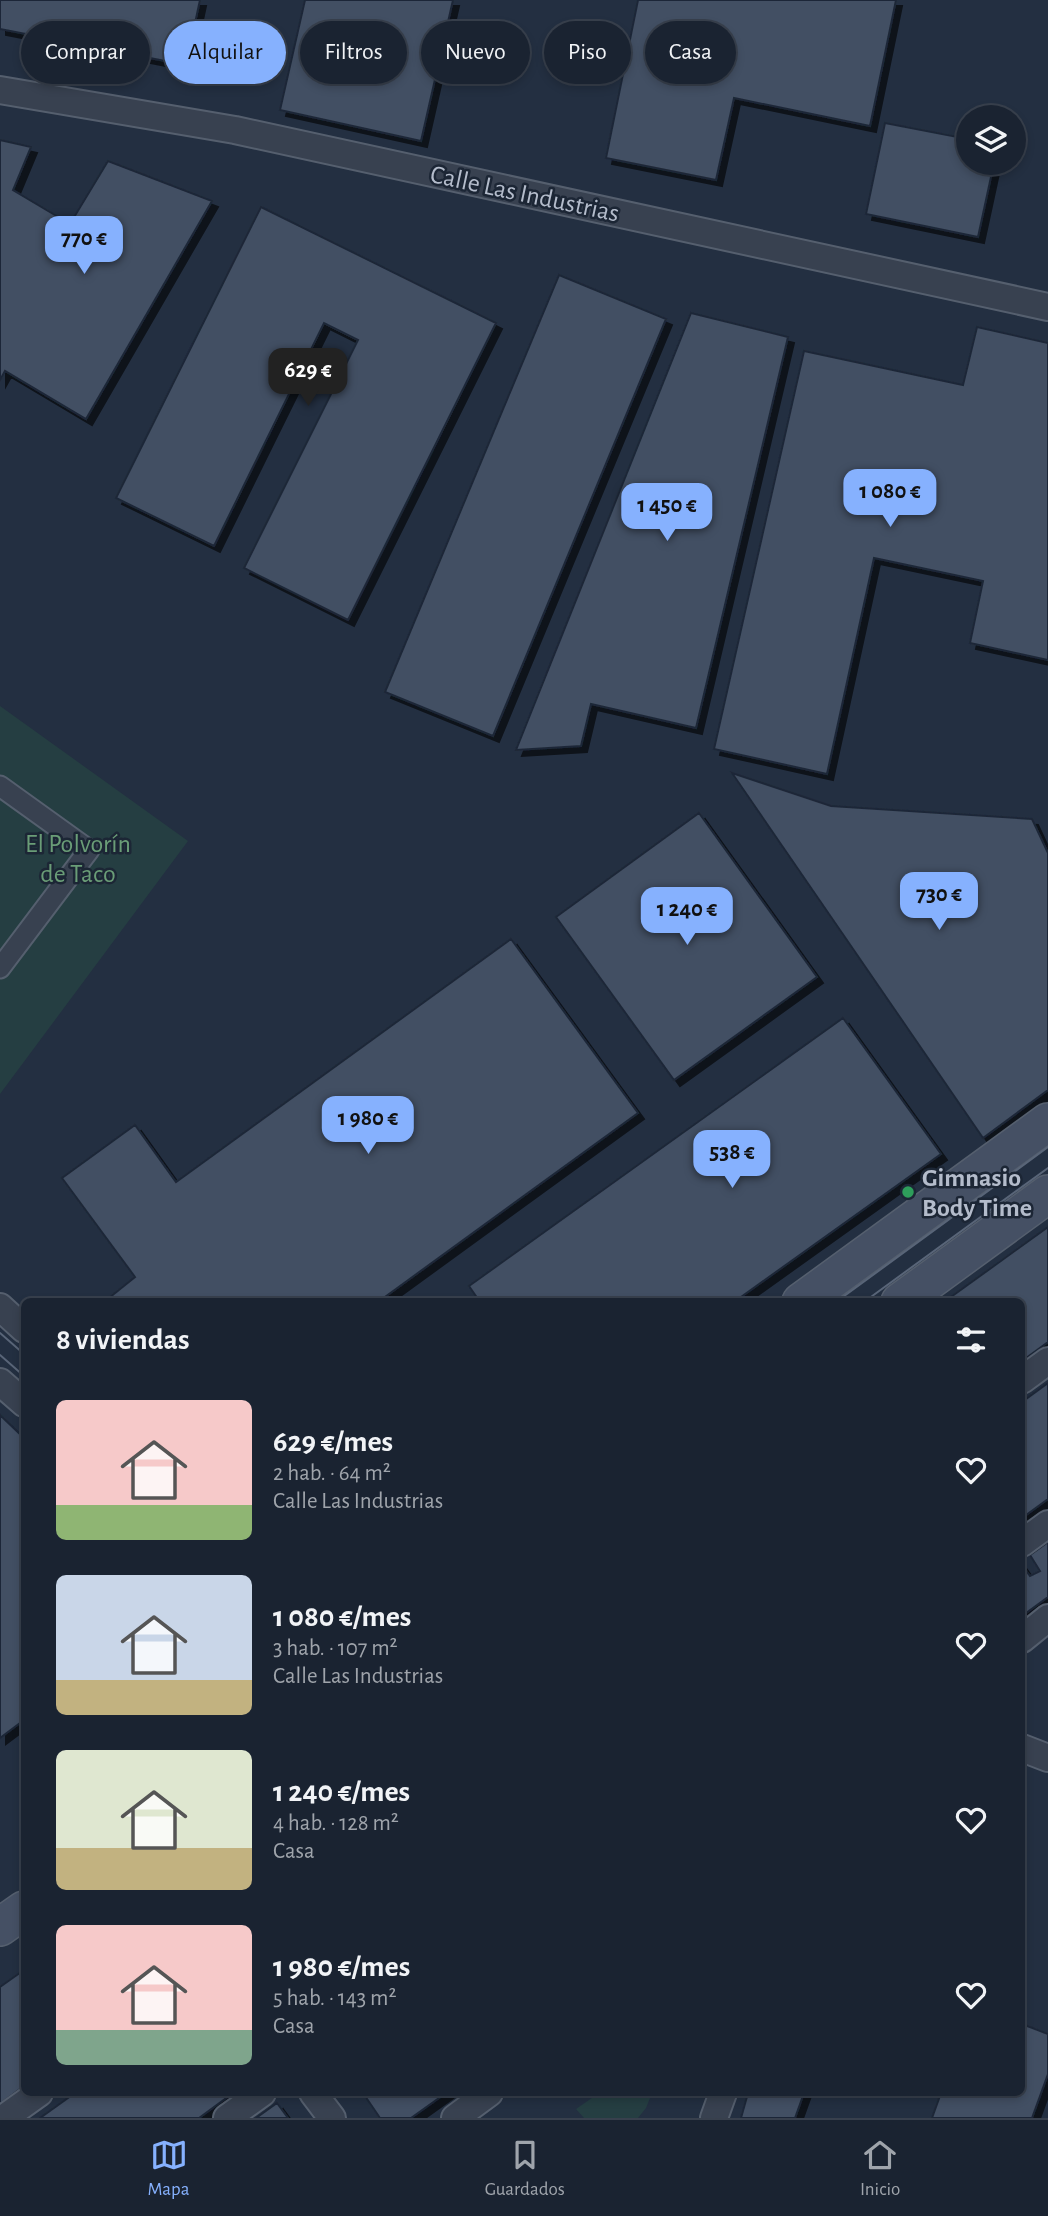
<!DOCTYPE html>
<html lang="es">
<meta charset="utf-8">
<style>
body{margin:0;font-family:"Alegreya Sans",sans-serif;background:#272f3d;color:#f1f3f6;height:100vh;display:flex;flex-direction:column;font-size:26px;white-space:nowrap}
*{box-sizing:border-box;margin:0}
p{font-size:23px;color:#9fa4ab}
.icon{flex:none;width:38px;height:38px;fill:none;stroke:currentColor;stroke-width:2;stroke-linecap:round;stroke-linejoin:round}
.map{position:relative;flex:1;overflow:hidden}
.sheet{position:absolute;left:21px;top:1298px;width:1004px;height:798px;display:flex;flex-direction:column;background:#1a2331;border-radius:10px;box-shadow:0 4px 10px #0003,0 0 0 2px #38404d}
.sheet>*{flex:none}
.banner{position:absolute;left:21px;top:21px;width:1006px;height:63px;display:flex;gap:14px}
.controls{position:absolute;left:956px;top:105px;display:grid;gap:14px}
.controls a{display:grid;place-items:center;width:70px;height:70px;border-radius:50%;background:#1a2331;box-shadow:0 4px 10px #0003,0 0 0 2px #38404d;font-size:35px}
.price{position:absolute;translate:-50% -60px;padding:0 16px;border-radius:14px;background:#86b1fe;color:#111;font-size:23px;line-height:46px;filter:drop-shadow(0 2px 4px #0008)}
.price::after{content:'';position:absolute;left:50%;top:42px;width:21px;height:16px;margin-left:-10px;background:inherit;clip-path:polygon(0 0,100% 0,50% 100%)}
.price.on{background:#222;color:#fff}
ul{padding:0;list-style:none}
li{display:flex;align-items:center;gap:21px;height:175px;padding:0 35px}
li span{display:grid;place-items:center;flex:none;width:196px;height:140px;border-radius:10px;color:#555}
li>.icon{margin-inline-start:auto}
span .icon{width:84px;height:84px;fill:#fffc;stroke-width:1}
li b{font-size:30px}
h2{display:flex;justify-content:space-between;align-items:center;height:84px;padding:0 35px;font-size:30px}
.tag{padding:0 24px;border-radius:32px;background:#1a2331;box-shadow:0 4px 10px #0003,0 0 0 2px #38404d;font-size:24px;line-height:63px}
.tag.on{background:#86b1fe;color:#111}
.tab-bar{display:flex;justify-content:space-around;align-items:center;height:98px;border-top:2px solid #38404d;background:#1a2331;font-size:19px;color:#9fa4ab}
.tab-bar a{display:grid;justify-items:center;gap:4px}
.tab-bar .on{color:#86b1fe}
.map>svg:first-child{display:block}
</style>
<div class="map">
<svg width="1048" height="2118" viewBox="0 0 1048 2118">
<defs>
<filter id="shadow"><feDropShadow dx="6" dy="6" stdDeviation="0" flood-color="#0009"/></filter>
</defs>
<rect width="100%" height="100%" fill="#232f41"/>
<path fill="#253e42" d="M 0,706 L 188,841 L 0,1094 Z
M 599,2093 L 652,2093 L 646,2108 L 638,2118 L 584,2118 L 576,2109 Z"/>
<path fill="#424f63" stroke="#1e2837" stroke-width="2" filter="url(#shadow)" d="M 0,0 L 200,0 L 186,65 L 0,29 Z
M 305,0 L 453,0 L 421,141 L 280,110 Z
M 638,0 L 896,0 L 870,126 L 734,98 L 716,180 L 606,158 Z
M 885,123 L 968,139 L 968,163 L 994,163 L 978,237 L 866,214 Z
M 0,140 L 31,147 L 13,190 L 70,224 L 108,161 L 212,201 L 86,419 L 5,371 L 0,380 Z
M 261,207 L 496,323 L 348,620 L 244,568 L 358,340 L 324,323 L 214,546 L 116,498 Z
M 559,275 L 666,319 L 493,736 L 385,692 Z
M 691,313 L 788,337 L 696,728 L 591,704 L 581,746 L 516,750 Z
M 977,327 L 1048,343 L 1048,660 L 970,643 L 983,581 L 874,558 L 827,774 L 714,749 L 804,351 L 963,385 Z
M 732,773 L 831,806 L 1032,819 L 1048,853 L 1048,1090 L 983,1138 Z
M 699,813 L 817,977 L 674,1080 L 556,917 Z
M 511,939 L 638,1113 L 378,1302 L 104,1302 L 135,1277 L 62,1178 L 135,1125 L 176,1182 Z
M 843,1018 L 941,1154 L 734,1302 L 480,1302 L 469,1286 Z
M 1048,1227 L 1048,1342 L 1022,1361 L 1022,1302 L 944,1302 Z
M 1048,1383 L 1048,1499 L 1022,1518 L 1022,1402 Z
M 0,1415 L 24,1438 L 24,1720 L 0,1738 Z
M 1048,1542 L 1048,1597 L 1022,1616 L 1022,1565 L 1030,1576 L 1040,1571 L 1030,1555 Z
M 24,1970 L 24,2086 L 0,2104 L 0,1987 Z
M 1022,2024 L 1048,2034 L 1048,2074 L 1032,2118 L 932,2118 L 941,2093 L 1022,2093 Z
M 75,2093 L 233,2093 L 199,2118 L 40,2118 Z
M 363,2093 L 446,2093 L 411,2118 L 380,2118 Z
M 748,2093 L 804,2093 L 795,2118 L 741,2118 Z
M 277,2103 L 288,2118 L 256,2118 Z"/>
<g fill="none" stroke-linecap="round" stroke-linejoin="round">
<g stroke="#555f6e" stroke-width="23">
<path id="pedestrian" d="M 0,786 L 89,850 L 0,968"/>
</g>
<g stroke="#555f6e" stroke-width="30">
<path id="minor" d="M 0,90 L 235,130 L 1048,307
M 0,1307 L 24,1329
M 1022,1380 L 1048,1361
M 0,1382 L 24,1403
M 1022,1543 L 1048,1524
M 1022,1639 L 1048,1618
M 1022,1748 L 1048,1758
M 313,2093 L 332,2118
M 4,2118 L 39,2093
M 227,2118 L 262,2093
M 455,2118 L 489,2093
M 714,2118 L 723,2093"/>
</g>
<g stroke="#555f6e" stroke-width="40">
<path id="secondary" d="M 801,1302 L 1048,1122
M 900,1302 L 1048,1194
M 0,1927 L 24,1910"/>
</g>
<use href="#pedestrian" stroke="#384150" stroke-width="19"/>
<use href="#minor" stroke="#384150" stroke-width="26"/>
<use href="#secondary" stroke="#455064" stroke-width="37"/>
<path stroke="#596578" stroke-width="2" d="M 836,1302 L 1048,1147
M 864,1302 L 1048,1168
M 0,1333 L 24,1354
M 0,1355 L 24,1376"/>
</g>
<circle fill="#2e9e5b" stroke="#1c2635" stroke-width="2.5" cx="908" cy="1192" r="7"/>
<g text-anchor="middle" stroke-width="5" stroke-linejoin="round" paint-order="stroke">
<g font-size="26" fill="#b4bccb" stroke="#1c2635">
<text transform="translate(525 193) rotate(12)" y="9">Calle Las Industrias</text>
</g>
<g font-size="26" fill="#6a9d77" stroke="#1c2635">
<text x="78" y="852">El Polvorín<tspan x="78" dy="30">de Taco</tspan></text>
</g>
<g font-size="26" font-weight="bold" fill="#b4bccb" stroke="#1c2635" text-anchor="start">
<text x="922" y="1186">Gimnasio<tspan x="922" dy="30">Body Time</tspan></text>
</g>
</g>
</svg>
<div class="controls">
<a><svg class="icon" aria-label="layers" viewBox="0 0 24 24"><path d="M12 4l9 5-9 5-9-5zM3 14l9 5 9-5"/></svg></a>
</div>
<b class="price" style="left:84px;top:276px">770 €</b>
<b class="price on" style="left:308px;top:408px">629 €</b>
<b class="price" style="left:890px;top:529px">1 080 €</b>
<b class="price" style="left:667px;top:543px">1 450 €</b>
<b class="price" style="left:939px;top:932px">730 €</b>
<b class="price" style="left:687px;top:947px">1 240 €</b>
<b class="price" style="left:368px;top:1156px">1 980 €</b>
<b class="price" style="left:732px;top:1190px">538 €</b>
<div class="banner">
<a class="tag">Comprar</a>
<a class="tag on">Alquilar</a>
<a class="tag">Filtros</a>
<a class="tag">Nuevo</a>
<a class="tag">Piso</a>
<a class="tag">Casa</a>
</div>
<section class="sheet">
<h2>8 viviendas<svg class="icon" aria-label="filters" viewBox="0 0 24 24"><path d="M4 7h16M4 17h16"/><circle cx="9" cy="7" r="2"/><circle cx="15" cy="17" r="2"/></svg></h2>
<ul>
<li><span style="background:linear-gradient(#f6c9c9 75%,#8fb573 0)"><svg class="icon" aria-label="home" viewBox="0 0 24 24"><path d="M3 11l9-7 9 7M6 9v11h12V9"/></svg></span><div><b>629 €/mes</b><p>2 hab. · 64 m²</p><p>Calle Las Industrias</p></div><svg class="icon" aria-label="heart" viewBox="0 0 24 24"><path d="M12 20l-8-8c-3-5 5-10 8-4 3-6 11-1 8 4z"/></svg></li>
<li><span style="background:linear-gradient(#c9d6e8 75%,#c2b280 0)"><svg class="icon" aria-label="home" viewBox="0 0 24 24"><path d="M3 11l9-7 9 7M6 9v11h12V9"/></svg></span><div><b>1 080 €/mes</b><p>3 hab. · 107 m²</p><p>Calle Las Industrias</p></div><svg class="icon" aria-label="heart" viewBox="0 0 24 24"><path d="M12 20l-8-8c-3-5 5-10 8-4 3-6 11-1 8 4z"/></svg></li>
<li><span style="background:linear-gradient(#dfe7d0 70%,#c2b280 0)"><svg class="icon" aria-label="home" viewBox="0 0 24 24"><path d="M3 11l9-7 9 7M6 9v11h12V9"/></svg></span><div><b>1 240 €/mes</b><p>4 hab. · 128 m²</p><p>Casa</p></div><svg class="icon" aria-label="heart" viewBox="0 0 24 24"><path d="M12 20l-8-8c-3-5 5-10 8-4 3-6 11-1 8 4z"/></svg></li>
<li><span style="background:linear-gradient(#f6c9c9 75%,#7fa58c 0)"><svg class="icon" aria-label="home" viewBox="0 0 24 24"><path d="M3 11l9-7 9 7M6 9v11h12V9"/></svg></span><div><b>1 980 €/mes</b><p>5 hab. · 143 m²</p><p>Casa</p></div><svg class="icon" aria-label="heart" viewBox="0 0 24 24"><path d="M12 20l-8-8c-3-5 5-10 8-4 3-6 11-1 8 4z"/></svg></li>
</ul>
</section>
</div>
<nav class="tab-bar">
<a class="on"><svg class="icon" aria-label="map" viewBox="0 0 24 24"><path d="M3 6l6-2 6 2 6-2v14l-6 2-6-2-6 2zM9 4v14M15 6v14"/></svg>Mapa</a>
<a><svg class="icon" aria-label="saved" viewBox="0 0 24 24"><path d="M7 4h10v16l-5-4-5 4z"/></svg>Guardados</a>
<a><svg class="icon" aria-label="home" viewBox="0 0 24 24"><path d="M3 11l9-7 9 7M6 9v11h12V9"/></svg>Inicio</a>
</nav>
